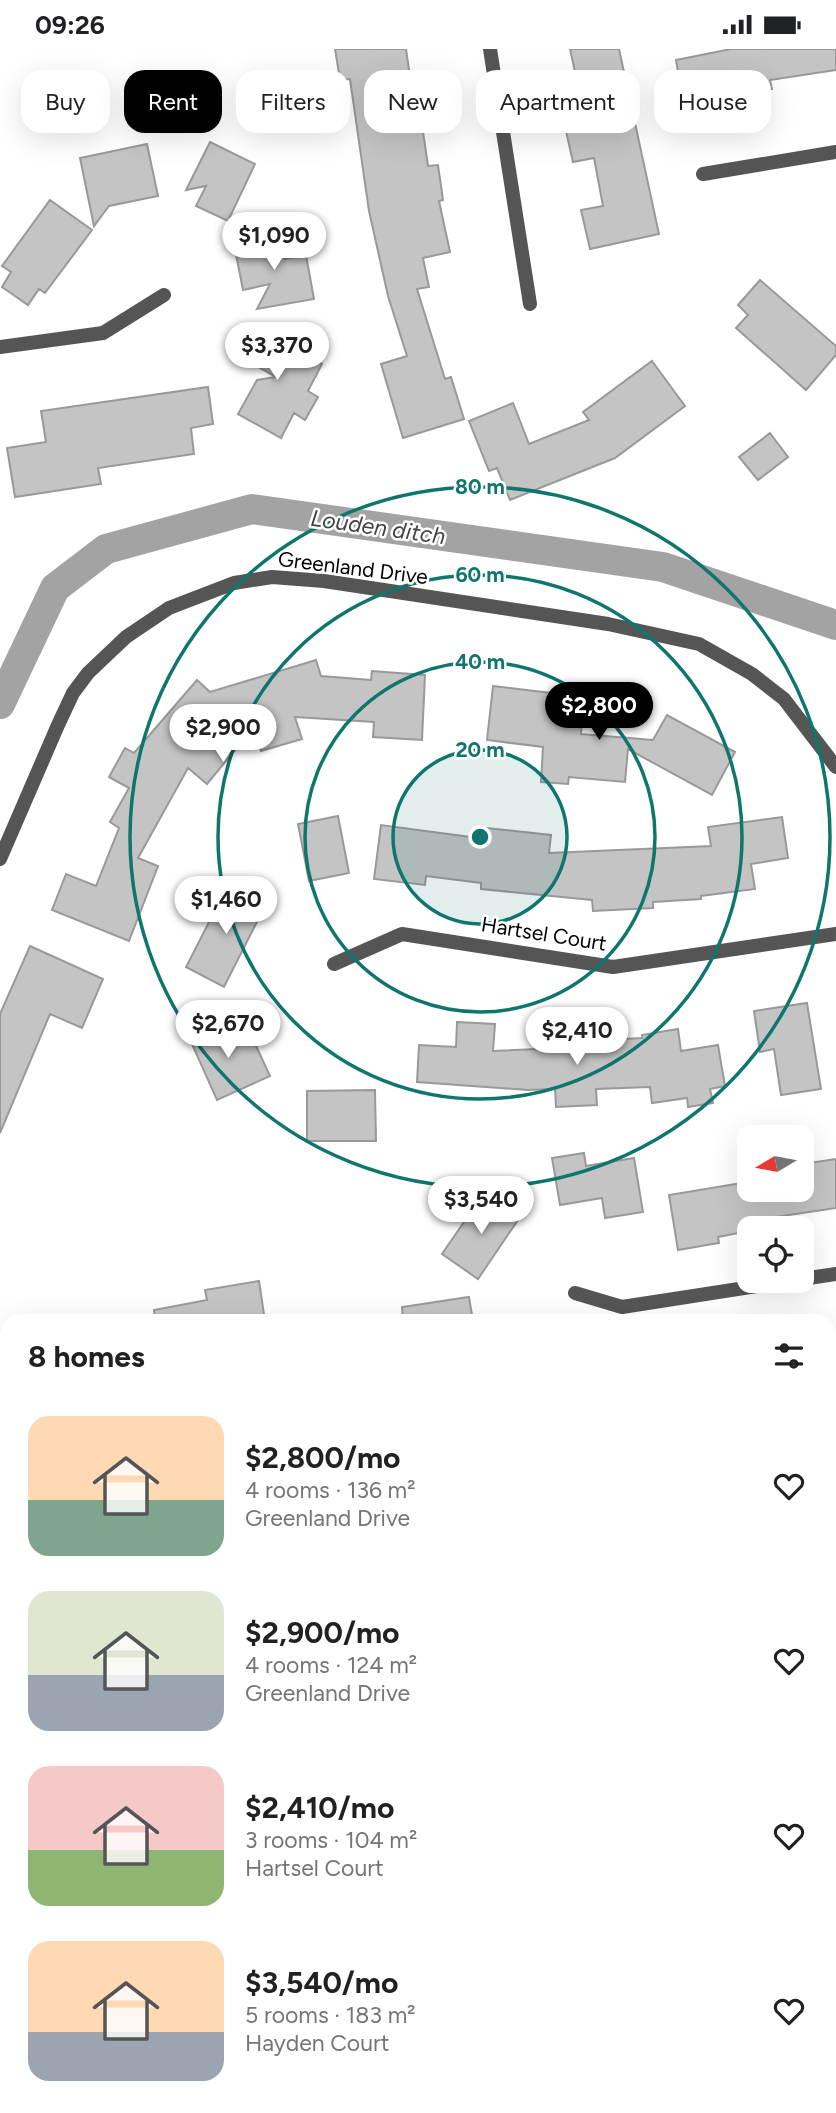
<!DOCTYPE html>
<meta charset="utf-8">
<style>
body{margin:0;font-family:Figtree,sans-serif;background:#f2f2f2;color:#202124;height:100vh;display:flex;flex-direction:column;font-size:26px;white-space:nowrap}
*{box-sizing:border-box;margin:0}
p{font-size:23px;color:#757577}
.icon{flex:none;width:38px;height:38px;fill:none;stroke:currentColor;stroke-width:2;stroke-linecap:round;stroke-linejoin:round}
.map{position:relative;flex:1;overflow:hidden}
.drawer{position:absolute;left:0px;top:1265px;width:836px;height:800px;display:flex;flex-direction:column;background:#fff;border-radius:21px 21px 0 0;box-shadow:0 7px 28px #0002}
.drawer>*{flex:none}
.top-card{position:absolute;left:21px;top:21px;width:794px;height:63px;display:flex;gap:14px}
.needle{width:46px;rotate:260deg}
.controls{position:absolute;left:737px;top:1076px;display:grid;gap:14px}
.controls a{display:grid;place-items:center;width:77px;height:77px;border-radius:14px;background:#fff;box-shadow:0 7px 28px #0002;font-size:35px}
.price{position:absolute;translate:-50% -60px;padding:0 16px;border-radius:24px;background:#fff;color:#222;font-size:23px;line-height:46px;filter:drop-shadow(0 2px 4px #0008)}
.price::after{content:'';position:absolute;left:50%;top:42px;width:21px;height:16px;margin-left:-10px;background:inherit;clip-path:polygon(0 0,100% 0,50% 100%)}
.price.selected{background:#000;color:#fff}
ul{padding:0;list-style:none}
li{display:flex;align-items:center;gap:21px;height:175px;padding:0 28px}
li span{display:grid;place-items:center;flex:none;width:196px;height:140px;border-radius:21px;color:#555}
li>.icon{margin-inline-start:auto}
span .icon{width:84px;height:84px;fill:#fffc;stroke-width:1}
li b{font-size:30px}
h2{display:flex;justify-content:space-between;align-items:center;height:84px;padding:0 28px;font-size:30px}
.pill{padding:0 24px;border-radius:21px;background:#fff;box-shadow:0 7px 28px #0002;font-size:24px;line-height:63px}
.pill.selected{background:#000;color:#fff}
.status{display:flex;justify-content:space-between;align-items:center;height:49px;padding:0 35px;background:#fff;direction:ltr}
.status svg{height:19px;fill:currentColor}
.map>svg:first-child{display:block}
</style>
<div class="status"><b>09:26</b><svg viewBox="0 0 49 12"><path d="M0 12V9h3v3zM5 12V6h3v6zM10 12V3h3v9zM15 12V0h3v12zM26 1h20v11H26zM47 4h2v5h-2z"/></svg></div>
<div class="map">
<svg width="836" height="2064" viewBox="0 0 836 2064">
<rect width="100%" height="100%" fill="#fff"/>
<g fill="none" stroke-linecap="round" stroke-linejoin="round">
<path stroke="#a3a3a3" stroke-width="30" d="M 0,655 L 55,539 L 106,500 L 252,460 L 663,518 L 836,576"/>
</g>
<path fill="#c4c4c4" stroke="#999" stroke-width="2" d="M 335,0 L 406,0 L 416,70 L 421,69 L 428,117 L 438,116 L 443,151 L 439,152 L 450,203 L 423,209 L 429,238 L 417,240 L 445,330 L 451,328 L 464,370 L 403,389 L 381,315 L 407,307 L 388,247 L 369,162 L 350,30 L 340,31 Z
M 570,0 L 619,0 L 659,185 L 590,200 L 581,161 L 603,157 L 594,109 L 573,113 L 566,82 L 580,79 L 573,43 L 579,41 Z
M 731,0 L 836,0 L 836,21 L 770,31 L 772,40 L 684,57 L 676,11 Z
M 210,93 L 255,115 L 228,172 L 196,157 L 206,137 L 186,141 Z
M 147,95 L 158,147 L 109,157 L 94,177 L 80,109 Z
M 50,151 L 92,181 L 45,244 L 39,240 L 28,256 L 2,238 L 11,223 L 2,217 Z
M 280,187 L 285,210 L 306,206 L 314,250 L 257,260 L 270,235 L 243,241 L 234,195 Z
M 760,231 L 836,297 L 836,306 L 806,341 L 736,279 L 748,266 L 738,256 Z
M 249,275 L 322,315 L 308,342 L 318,348 L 305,371 L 294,364 L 281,389 L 238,365 L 257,331 L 276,328 L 233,304 Z
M 652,312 L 685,357 L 615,409 L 510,451 L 497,419 L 489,422 L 469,372 L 513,354 L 529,395 L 589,371 L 583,363 Z
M 208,338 L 213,375 L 191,379 L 194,405 L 98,419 L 101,435 L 15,448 L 7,399 L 46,393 L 41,362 Z
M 770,384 L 788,408 L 758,431 L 739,408 Z
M 316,611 L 321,627 L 371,631 L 372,622 L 425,626 L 422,691 L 373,688 L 374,673 L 295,668 L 302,690 L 261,702 L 254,678 L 207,735 L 188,719 L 138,809 L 158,817 L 129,892 L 52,861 L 66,825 L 96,837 L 119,779 L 110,773 L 129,739 L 109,728 L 125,699 L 134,704 L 197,631 L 210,643 Z
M 493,637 L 584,648 L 581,685 L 653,691 L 667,666 L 735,703 L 712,746 L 628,700 L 625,733 L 569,728 L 568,735 L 541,733 L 543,698 L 487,691 Z
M 338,767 L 349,824 L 309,832 L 298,775 Z
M 782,768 L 788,809 L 751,815 L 755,840 L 701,847 L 701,850 L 653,853 L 653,859 L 593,862 L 592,851 L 481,840 L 481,834 L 426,827 L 425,836 L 374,830 L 381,776 L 486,790 L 487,779 L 551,786 L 549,804 L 711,797 L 708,778 Z
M 228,836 L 266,855 L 224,938 L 186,918 Z
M 30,897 L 103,930 L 82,979 L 50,965 L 0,1084 L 0,965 Z
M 807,954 L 821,1040 L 781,1046 L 774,1000 L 760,1003 L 754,962 Z
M 219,972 L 230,995 L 251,986 L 270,1027 L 217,1051 L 188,986 Z
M 457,973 L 495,975 L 493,1002 L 584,998 L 584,992 L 642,989 L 642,986 L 678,980 L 681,1002 L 718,996 L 725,1037 L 710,1040 L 713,1054 L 688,1058 L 687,1049 L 652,1054 L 650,1038 L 596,1040 L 597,1056 L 556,1058 L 555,1040 L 528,1041 L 417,1033 L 419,996 L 456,998 Z
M 375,1041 L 376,1092 L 307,1092 L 307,1042 Z
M 584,1104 L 586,1117 L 634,1109 L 643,1163 L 605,1169 L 602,1149 L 560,1156 L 552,1109 Z
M 836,1110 L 836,1159 L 755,1171 L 756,1180 L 749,1180 L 749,1182 L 718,1188 L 719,1194 L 678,1201 L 669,1146 L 748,1133 L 749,1141 L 802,1141 L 802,1115 Z
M 484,1144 L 520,1168 L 478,1230 L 442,1205 Z
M 259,1232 L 265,1272 L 155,1272 L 154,1261 L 207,1251 L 205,1241 Z
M 469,1248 L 473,1272 L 403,1272 L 402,1258 Z"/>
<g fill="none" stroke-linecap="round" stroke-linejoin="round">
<path stroke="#555" stroke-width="14" d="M 490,0 L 530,255
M 703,125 L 836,103
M 0,298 L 103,284 L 164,246
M 0,810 L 58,676 L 73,644 L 88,624 L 126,588 L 169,559 L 234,534 L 272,528 L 324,532 L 608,575 L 699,595 L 752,625 L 784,650 L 836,718
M 334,915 L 402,885 L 613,918 L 836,885
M 802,1230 L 836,1225
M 575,1244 L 622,1258 L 790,1232
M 830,1605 L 836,1604
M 0,1740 L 7,1739
M 830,2035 L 836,2034
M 656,2064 L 692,2058"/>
</g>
<circle cx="480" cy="788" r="87" fill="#0f766e" fill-opacity=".12"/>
<g fill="none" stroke="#0f766e" stroke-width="3.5">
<circle cx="480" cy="788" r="87"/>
<circle cx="480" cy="788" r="175"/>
<circle cx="480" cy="788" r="262"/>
<circle cx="480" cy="788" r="350"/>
</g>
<g text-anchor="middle" stroke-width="5" stroke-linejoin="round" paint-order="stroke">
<g font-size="21" fill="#000" stroke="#fff">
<text transform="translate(353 519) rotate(7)" y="7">Greenland Drive</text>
<text transform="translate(544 885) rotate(9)" y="7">Hartsel Court</text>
</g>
<g font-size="23" font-style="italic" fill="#444" stroke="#fff">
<text transform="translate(378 478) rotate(8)" y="8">Louden ditch</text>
</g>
</g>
<circle cx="480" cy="788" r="10" fill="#0f766e" stroke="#fff" stroke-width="3.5"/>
<g font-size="21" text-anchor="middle" font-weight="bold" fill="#0f766e" stroke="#fff" stroke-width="5" stroke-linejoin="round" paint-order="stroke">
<text x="480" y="445">80 m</text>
<text x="480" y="533">60 m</text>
<text x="480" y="620">40 m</text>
<text x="480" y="708">20 m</text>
</g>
</svg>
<div class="controls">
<a><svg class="needle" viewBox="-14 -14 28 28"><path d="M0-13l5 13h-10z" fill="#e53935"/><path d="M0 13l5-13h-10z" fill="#757577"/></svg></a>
<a><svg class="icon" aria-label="locate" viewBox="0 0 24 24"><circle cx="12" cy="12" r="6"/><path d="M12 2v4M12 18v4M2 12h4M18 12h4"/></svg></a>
</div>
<b class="price" style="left:274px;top:223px">$1,090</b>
<b class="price" style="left:277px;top:333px">$3,370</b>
<b class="price selected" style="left:599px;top:693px">$2,800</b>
<b class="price" style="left:223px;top:715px">$2,900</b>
<b class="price" style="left:226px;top:887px">$1,460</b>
<b class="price" style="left:228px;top:1011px">$2,670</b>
<b class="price" style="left:577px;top:1018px">$2,410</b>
<b class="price" style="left:481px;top:1187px">$3,540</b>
<div class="top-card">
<a class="pill">Buy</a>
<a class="pill selected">Rent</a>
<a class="pill">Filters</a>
<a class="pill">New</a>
<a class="pill">Apartment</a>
<a class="pill">House</a>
</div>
<section class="drawer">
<h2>8 homes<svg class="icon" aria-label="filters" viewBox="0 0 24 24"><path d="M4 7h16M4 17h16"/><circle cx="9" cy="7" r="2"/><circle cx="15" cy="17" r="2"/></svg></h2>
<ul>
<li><span style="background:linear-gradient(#ffd9b3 60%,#7fa58c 0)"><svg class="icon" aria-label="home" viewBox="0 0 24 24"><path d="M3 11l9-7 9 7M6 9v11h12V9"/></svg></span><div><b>$2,800/mo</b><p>4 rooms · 136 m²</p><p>Greenland Drive</p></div><svg class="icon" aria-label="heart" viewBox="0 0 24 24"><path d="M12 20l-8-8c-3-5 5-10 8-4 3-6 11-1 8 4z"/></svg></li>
<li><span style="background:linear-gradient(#dfe7d0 60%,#9aa5b1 0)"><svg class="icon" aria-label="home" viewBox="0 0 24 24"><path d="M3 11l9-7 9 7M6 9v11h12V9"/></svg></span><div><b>$2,900/mo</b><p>4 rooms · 124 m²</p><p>Greenland Drive</p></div><svg class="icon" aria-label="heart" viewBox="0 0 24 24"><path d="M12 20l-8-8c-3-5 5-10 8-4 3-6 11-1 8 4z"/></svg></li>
<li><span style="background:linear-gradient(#f6c9c9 60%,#8fb573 0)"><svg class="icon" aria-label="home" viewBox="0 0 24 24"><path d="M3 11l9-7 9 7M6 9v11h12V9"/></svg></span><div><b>$2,410/mo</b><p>3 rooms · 104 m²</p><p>Hartsel Court</p></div><svg class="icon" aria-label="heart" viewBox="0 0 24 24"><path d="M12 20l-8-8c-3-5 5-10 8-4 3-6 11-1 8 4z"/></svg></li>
<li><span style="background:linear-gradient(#ffd9b3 65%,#9aa5b1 0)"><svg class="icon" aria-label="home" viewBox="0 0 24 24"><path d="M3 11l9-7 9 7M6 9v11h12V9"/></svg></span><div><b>$3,540/mo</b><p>5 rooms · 183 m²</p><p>Hayden Court</p></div><svg class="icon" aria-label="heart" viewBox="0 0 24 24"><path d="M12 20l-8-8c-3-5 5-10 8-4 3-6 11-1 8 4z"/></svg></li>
</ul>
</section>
</div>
